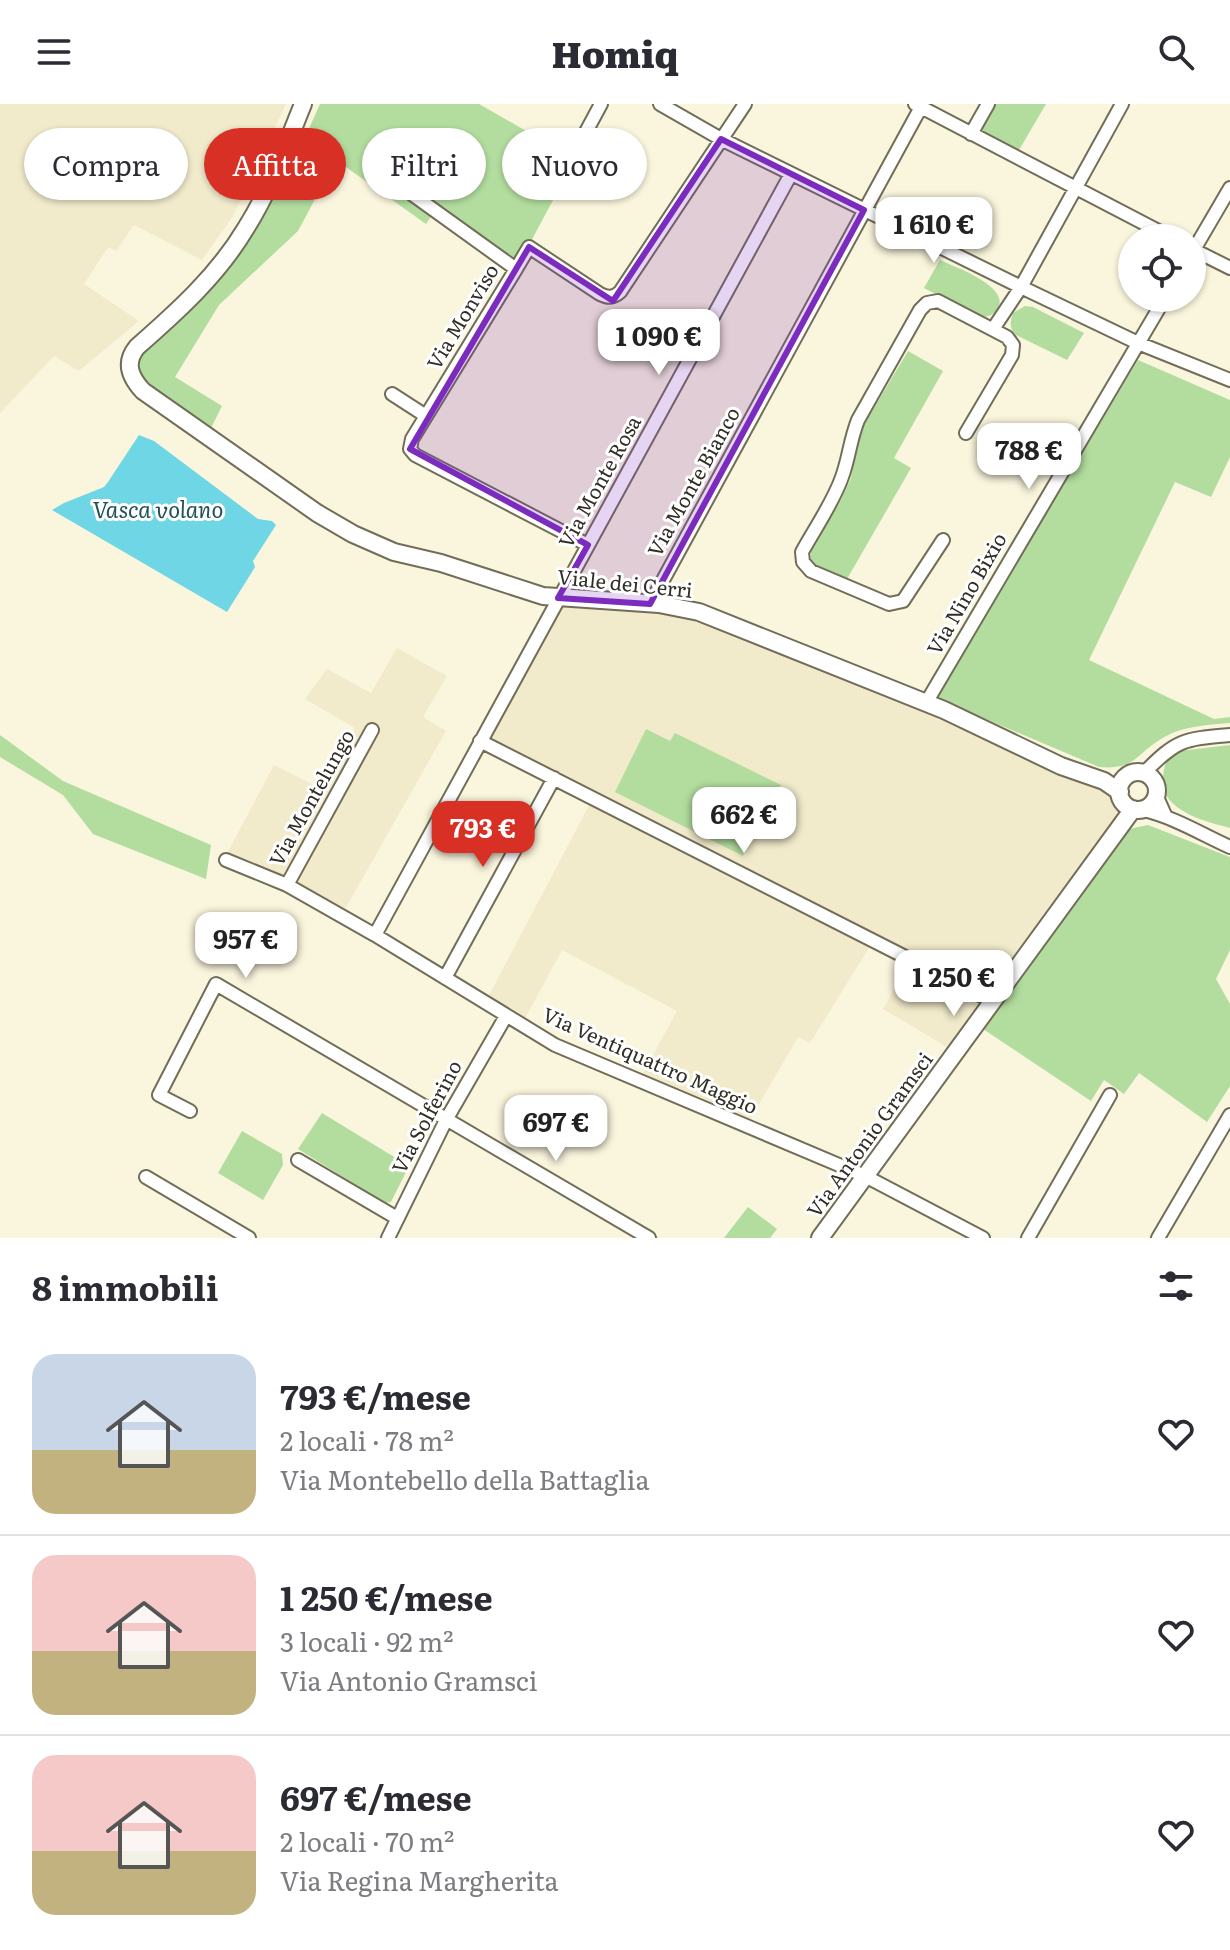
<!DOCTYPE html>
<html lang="it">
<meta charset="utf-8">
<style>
body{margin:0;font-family:Literata,serif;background:#f2f2f3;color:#2b2b33;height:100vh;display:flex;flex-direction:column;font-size:30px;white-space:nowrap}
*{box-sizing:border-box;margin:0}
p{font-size:26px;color:#7c7c81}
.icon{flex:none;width:44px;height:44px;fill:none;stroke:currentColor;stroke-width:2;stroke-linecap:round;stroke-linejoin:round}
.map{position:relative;height:1134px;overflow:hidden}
.panel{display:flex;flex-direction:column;background:#fff;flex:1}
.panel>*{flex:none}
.guide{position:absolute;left:24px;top:24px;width:800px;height:72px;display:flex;gap:16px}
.buttons{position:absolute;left:1118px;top:120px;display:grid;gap:16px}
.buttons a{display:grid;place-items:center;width:88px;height:88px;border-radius:50%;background:#fff;box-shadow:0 2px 6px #0004;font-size:40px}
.price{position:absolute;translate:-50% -68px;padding:0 18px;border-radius:16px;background:#fff;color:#222;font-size:26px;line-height:52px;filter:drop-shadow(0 2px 4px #0008)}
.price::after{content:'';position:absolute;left:50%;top:48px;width:24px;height:18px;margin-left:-12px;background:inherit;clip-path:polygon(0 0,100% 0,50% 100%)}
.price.active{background:#d93025;color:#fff}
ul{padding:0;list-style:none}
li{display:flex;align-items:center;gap:24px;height:200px;padding:0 32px}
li+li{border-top:2px solid #e1e1e2}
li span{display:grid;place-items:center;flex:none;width:224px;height:160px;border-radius:24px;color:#555}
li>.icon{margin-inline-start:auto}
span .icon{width:96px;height:96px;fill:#fffc;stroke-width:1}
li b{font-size:34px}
h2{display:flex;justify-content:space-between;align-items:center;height:96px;padding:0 32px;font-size:34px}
.chip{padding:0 28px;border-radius:36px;background:#fff;box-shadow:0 2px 6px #0004;font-size:28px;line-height:72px}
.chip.active{background:#d93025;color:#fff}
header{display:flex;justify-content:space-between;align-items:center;height:104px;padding:0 32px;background:#fff;font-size:36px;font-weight:800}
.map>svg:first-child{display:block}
</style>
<header><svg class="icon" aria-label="menu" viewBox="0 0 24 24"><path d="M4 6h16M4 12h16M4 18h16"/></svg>Homiq<svg class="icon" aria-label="search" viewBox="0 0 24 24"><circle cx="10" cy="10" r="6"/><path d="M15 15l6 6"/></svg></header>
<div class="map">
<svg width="1230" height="1134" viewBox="0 0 1230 1134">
<rect width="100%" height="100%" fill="#faf5dd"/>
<path fill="#f1eacb" d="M 0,0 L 286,0 L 233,112 L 202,156 L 134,121 L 116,147 L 108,143 L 84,180 L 139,217 L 79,267 L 54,252 L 0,309 Z
M 559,496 L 671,504 L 942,607 L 1117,691 L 1123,702 L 1108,735 L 952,946 L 883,905 L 909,858 L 872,839 L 810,939 L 798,933 L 747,1021 L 640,975 L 677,907 L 562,846 L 522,920 L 486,897 L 594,692 L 482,636 Z
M 397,544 L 447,572 L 423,613 L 446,627 L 340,814 L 286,783 L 222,759 L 274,661 L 322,685 L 355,624 L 305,595 L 327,565 L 371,589 Z"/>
<path fill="#b3dd9f" d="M 320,0 L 479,0 L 575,55 L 514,169 L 433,110 L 426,120 L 336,56 L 298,127 L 219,201 L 175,273 L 222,302 L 211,324 L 149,285 C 139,273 138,265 140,251 L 246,137 L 298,49 Z
M 994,0 L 1046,0 L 1019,46 L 980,26 Z
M 940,156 C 955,163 1015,184 996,207 C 992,212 985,214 979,212 C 965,208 938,191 924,184 Z
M 1025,202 L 1033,203 L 1084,229 L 1067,256 L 1016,231 C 1009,224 1010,218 1013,209 Z
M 908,247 L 943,267 L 894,354 L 911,364 L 847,475 L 814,461 L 811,458 L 811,447 L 841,396 L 851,374 L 860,330 L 865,319 Z
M 1138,256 L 1230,296 L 1230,353 L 1211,393 L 1175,378 L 1089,556 L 1214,615 L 1230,613 L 1230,619 C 1207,621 1181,622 1161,635 C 1135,651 1135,666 1099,663 L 936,594 Z
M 646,625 L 670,637 L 675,629 L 781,681 L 743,752 L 615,688 Z
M 0,631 L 63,677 L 211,741 L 206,775 L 93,730 L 63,691 L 0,653 Z
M 1230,641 L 1230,724 C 1208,718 1168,709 1163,682 C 1162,673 1164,665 1166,657 L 1179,647 Z
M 1148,721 L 1230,753 L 1230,846 L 1216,875 L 1230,900 L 1230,982 L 1207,1018 L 1139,969 L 1124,990 L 1104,976 L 1091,997 L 983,925 L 1129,725 Z
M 322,1009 L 409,1062 L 391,1098 L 385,1099 L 298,1045 Z
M 242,1027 L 282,1050 L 283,1061 L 263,1096 L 218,1069 Z
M 748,1103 L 777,1125 L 770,1134 L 724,1134 Z"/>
<path fill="#6ed6e4" d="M 139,331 L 154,337 L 258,415 L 272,417 L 276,421 L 253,457 L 255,463 L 227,508 L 52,406 L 64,399 L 104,383 L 108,378 Z"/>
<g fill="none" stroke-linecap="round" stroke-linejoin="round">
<g stroke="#726d58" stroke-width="16">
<path id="minor" d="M 660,0 L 721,35 L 1021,183 L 1138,239 L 1230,276
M 915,0 L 1172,134
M 971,30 L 988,0
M 573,52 L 601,0
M 409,88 L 516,165 L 412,335 L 410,345 L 415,351 L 588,441
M 1192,145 L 1230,164
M 1192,149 L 1230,84
M 516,165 L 529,143 L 600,190 C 608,194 613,194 620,188 L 745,0
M 993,225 L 1021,183 L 1122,0
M 392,290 L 426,312
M 943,436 L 903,497 L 889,500 L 811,467 L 803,458 L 802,448 C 815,424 833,399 842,373 C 849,354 850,336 858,316 L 920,206 L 927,199 L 938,197 L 1007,233 L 1013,241 L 1012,251 L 966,329
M 650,500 L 921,3
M 926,599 L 1165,194
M 480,637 L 992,897
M 1144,669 C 1177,635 1184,635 1230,631
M 1157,693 L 1165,711
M 1143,706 C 1174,713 1201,730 1230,743
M 226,756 L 287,781 L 375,831 L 555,941 L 865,1072 L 983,1134
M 287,781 L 372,626
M 375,831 L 791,70
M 445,874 L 554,674
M 190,1007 L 159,991 L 216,880 L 649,1134
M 298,1056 L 397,1114
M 146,1073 L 249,1134
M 388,1134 L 446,1016 L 506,912
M 1028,1134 L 1110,991
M 1158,1134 L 1230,1011"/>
</g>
<g stroke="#726d58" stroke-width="20">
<path id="tertiary" d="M 303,0 C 286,42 270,86 246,124 C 218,171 178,207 137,243 C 124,259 130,273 143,287 L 317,409 L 353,430 L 394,448 L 441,459 L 543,492 L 659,500 L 699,508 L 944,606 L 1061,662 L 1104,677 L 1120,688
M1119 687a19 19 0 1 1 38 0a19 19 0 1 1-38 0Z
M 820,1134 L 1133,705"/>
</g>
<use href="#minor" stroke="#fff" stroke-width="12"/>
<use href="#tertiary" stroke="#fff" stroke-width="16"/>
</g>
<path fill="#7b2cbf" fill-opacity="0.2" stroke="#7b2cbf" stroke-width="6" stroke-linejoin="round" d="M 721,35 L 864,106 L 650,500 L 558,494 L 588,441 L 410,345 L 529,143 L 613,197 Z"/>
<g text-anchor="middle" stroke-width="6" stroke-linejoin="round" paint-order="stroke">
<g font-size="20" fill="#302e25" stroke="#fff">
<text transform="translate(463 213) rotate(-59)" y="7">Via Monviso</text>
<text transform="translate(600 378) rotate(-61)" y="7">Via Monte Rosa</text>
<text transform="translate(694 378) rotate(-61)" y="7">Via Monte Bianco</text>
<text transform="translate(625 480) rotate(6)" y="7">Viale dei Cerri</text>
<text transform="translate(967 490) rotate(-60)" y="7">Via Nino Bixio</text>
<text transform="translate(312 694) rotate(-61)" y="7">Via Montelungo</text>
<text transform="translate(650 957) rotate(24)" y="7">Via Ventiquattro Maggio</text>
<text transform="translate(427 1013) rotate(-62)" y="7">Via Solferino</text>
<text transform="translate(870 1031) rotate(-54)" y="7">Via Antonio Gramsci</text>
</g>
<g font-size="22" font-style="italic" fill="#225157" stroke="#fff">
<text x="158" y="414">Vasca volano</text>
</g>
</g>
</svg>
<div class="buttons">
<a><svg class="icon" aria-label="locate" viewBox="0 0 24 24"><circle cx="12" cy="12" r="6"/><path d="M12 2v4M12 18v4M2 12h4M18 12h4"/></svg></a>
</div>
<b class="price" style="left:934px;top:161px">1 610 €</b>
<b class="price" style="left:659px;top:273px">1 090 €</b>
<b class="price" style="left:1029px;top:387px">788 €</b>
<b class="price" style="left:744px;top:751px">662 €</b>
<b class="price active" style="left:483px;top:765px">793 €</b>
<b class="price" style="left:246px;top:876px">957 €</b>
<b class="price" style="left:954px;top:914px">1 250 €</b>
<b class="price" style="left:556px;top:1059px">697 €</b>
<div class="guide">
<a class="chip">Compra</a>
<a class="chip active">Affitta</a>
<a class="chip">Filtri</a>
<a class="chip">Nuovo</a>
</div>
</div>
<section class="panel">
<h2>8 immobili<svg class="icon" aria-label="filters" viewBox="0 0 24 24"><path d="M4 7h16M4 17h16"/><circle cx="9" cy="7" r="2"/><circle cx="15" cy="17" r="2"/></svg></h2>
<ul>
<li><span style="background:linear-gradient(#c9d6e8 60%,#c2b280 0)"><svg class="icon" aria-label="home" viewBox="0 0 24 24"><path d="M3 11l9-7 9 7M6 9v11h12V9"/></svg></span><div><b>793 €/mese</b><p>2 locali · 78 m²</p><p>Via Montebello della Battaglia</p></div><svg class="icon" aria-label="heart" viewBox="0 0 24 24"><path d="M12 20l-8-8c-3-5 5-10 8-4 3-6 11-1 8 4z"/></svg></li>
<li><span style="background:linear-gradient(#f6c9c9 60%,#c2b280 0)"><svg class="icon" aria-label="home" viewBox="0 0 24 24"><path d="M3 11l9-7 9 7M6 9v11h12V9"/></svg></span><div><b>1 250 €/mese</b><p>3 locali · 92 m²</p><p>Via Antonio Gramsci</p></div><svg class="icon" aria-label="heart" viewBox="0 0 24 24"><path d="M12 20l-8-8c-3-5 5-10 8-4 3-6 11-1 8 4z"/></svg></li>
<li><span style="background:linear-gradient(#f6c9c9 60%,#c2b280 0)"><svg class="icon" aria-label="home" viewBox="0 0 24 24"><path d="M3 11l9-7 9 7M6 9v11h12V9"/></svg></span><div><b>697 €/mese</b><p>2 locali · 70 m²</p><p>Via Regina Margherita</p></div><svg class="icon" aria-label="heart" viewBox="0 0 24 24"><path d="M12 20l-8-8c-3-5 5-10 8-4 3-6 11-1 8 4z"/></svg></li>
</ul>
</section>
